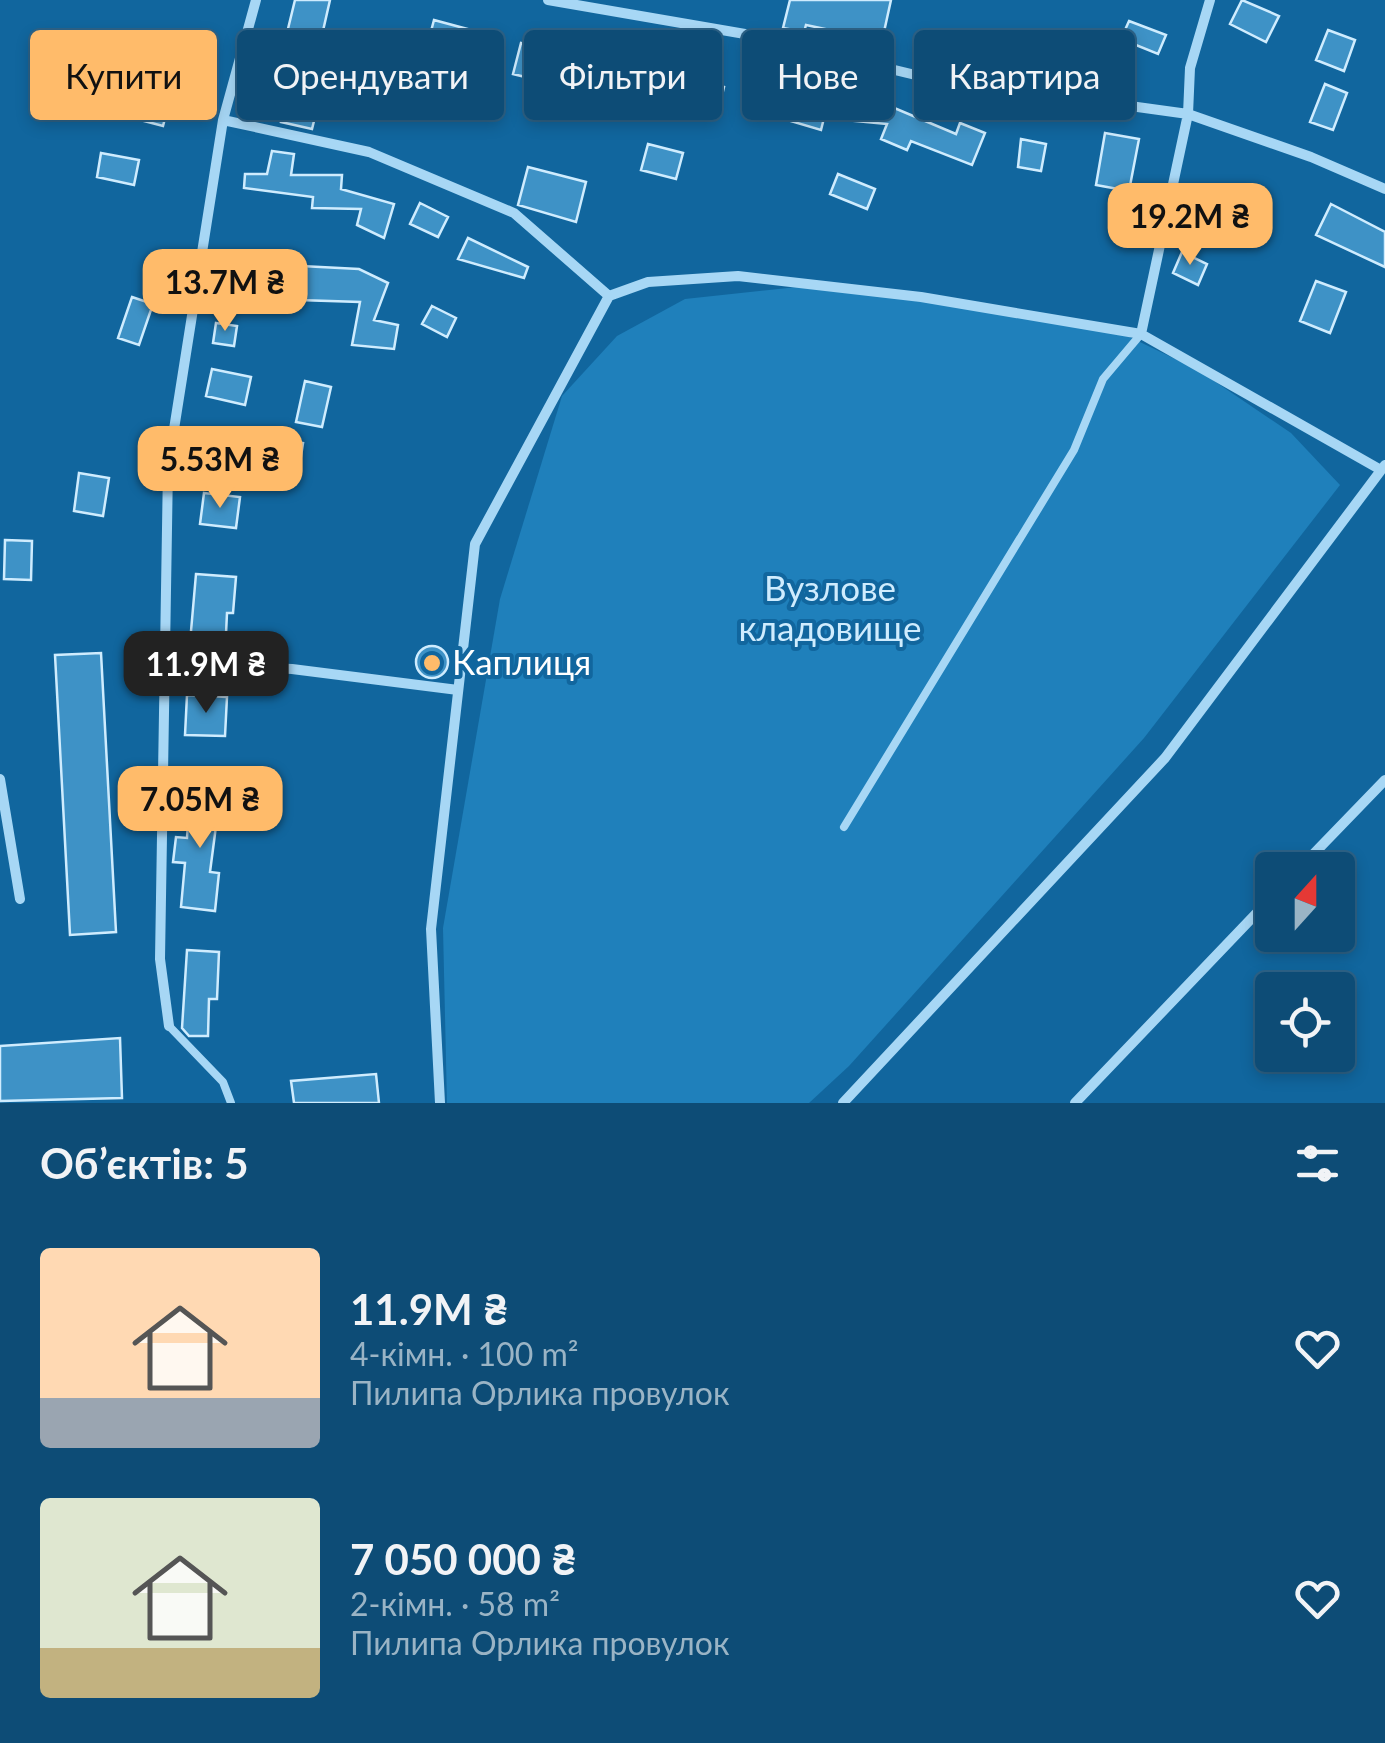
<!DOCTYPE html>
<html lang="uk">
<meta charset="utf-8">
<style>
body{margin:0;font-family:Lato,sans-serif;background:#16537b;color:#f1f3f6;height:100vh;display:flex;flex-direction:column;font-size:38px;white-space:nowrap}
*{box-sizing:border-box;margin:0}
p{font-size:32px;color:#9ab4c5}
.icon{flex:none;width:55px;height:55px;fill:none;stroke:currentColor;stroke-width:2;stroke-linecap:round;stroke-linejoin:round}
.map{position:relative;height:1103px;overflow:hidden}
.panel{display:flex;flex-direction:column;background:#0d4c76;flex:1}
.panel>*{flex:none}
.guide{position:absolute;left:30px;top:30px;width:1325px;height:90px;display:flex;gap:20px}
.needle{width:65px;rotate:21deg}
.controls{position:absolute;left:1255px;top:852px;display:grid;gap:20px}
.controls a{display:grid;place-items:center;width:100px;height:100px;border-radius:10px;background:#0d4c76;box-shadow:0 5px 15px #0003,0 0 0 2px #2d6388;font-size:50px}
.price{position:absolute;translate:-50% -85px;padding:0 22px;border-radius:20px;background:#ffbb6a;color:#111;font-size:32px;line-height:65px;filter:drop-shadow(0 2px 5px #0008)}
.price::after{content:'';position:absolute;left:50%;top:60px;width:30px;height:22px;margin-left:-15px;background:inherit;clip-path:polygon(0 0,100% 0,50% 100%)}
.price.active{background:#222;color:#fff}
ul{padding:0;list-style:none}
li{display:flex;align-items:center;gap:30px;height:250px;padding:0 40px}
li span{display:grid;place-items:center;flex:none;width:280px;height:200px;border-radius:10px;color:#555}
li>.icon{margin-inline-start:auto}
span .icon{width:120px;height:120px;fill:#fffc;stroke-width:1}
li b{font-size:42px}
h2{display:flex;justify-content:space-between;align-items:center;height:120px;padding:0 40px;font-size:42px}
.tag{padding:0 35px;border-radius:10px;background:#0d4c76;box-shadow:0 5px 15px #0003,0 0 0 2px #2d6388;font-size:35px;line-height:90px}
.tag.active{background:#ffbb6a;color:#111}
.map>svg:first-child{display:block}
</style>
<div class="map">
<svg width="1385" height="1103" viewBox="0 0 1385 1103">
<rect width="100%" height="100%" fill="#11669e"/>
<path fill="#1f80bb" d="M 797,287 L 943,297 L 1115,330 L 1198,370 L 1291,433 L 1340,485 L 1144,738 L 849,1066 L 809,1103 L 447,1103 L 443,928 L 500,599 L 562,396 L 617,336 L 685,299 Z"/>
<path fill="#3e92c6" stroke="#cfecfe" stroke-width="2.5" d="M 295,0 L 330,0 L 320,44 L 286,37 Z
M 790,0 L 891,0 L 882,41 L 806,25 L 804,32 L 783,28 Z
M 1242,0 L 1279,16 L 1266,42 L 1230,24 Z
M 434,20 L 471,30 L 463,60 L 426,50 Z
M 1129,21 L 1166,35 L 1158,54 L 1121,39 Z
M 1328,30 L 1355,40 L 1344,71 L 1316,60 Z
M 1051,42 L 1079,44 L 1076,76 L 1049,74 Z
M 521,43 L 562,53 L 554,84 L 513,74 Z
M 1004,46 L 1005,70 L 973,72 L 971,48 Z
M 139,76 L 174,84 L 163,126 L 129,117 Z
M 699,81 L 724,87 L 717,117 L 693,111 Z
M 1325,84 L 1347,93 L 1333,130 L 1310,122 Z
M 797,87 L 848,103 L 848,97 L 873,99 L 956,134 L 960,123 L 985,133 L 972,165 L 911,141 L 907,150 L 881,139 L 887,124 L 824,118 L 821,130 L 787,120 Z
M 286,102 L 317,109 L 312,129 L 281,122 Z
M 1105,133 L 1139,139 L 1129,191 L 1096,185 Z
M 1021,139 L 1046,144 L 1041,171 L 1018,167 Z
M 648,144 L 683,153 L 676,179 L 641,170 Z
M 272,151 L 294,154 L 291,175 L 342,175 L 341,189 L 394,204 L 384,238 L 357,225 L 361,209 L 312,208 L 313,197 L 244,188 L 245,174 L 267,174 Z
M 101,153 L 139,160 L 134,185 L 97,177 Z
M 528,167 L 586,182 L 576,222 L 518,205 Z
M 838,174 L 875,189 L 867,209 L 830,194 Z
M 1187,187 L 1206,193 L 1195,229 L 1176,222 Z
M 420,203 L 448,217 L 438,237 L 410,224 Z
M 1331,204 L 1385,232 L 1385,267 L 1316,235 Z
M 468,238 L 528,267 L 524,278 L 458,259 Z
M 1182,252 L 1207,264 L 1198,285 L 1173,273 Z
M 301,266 L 359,269 L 388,283 L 374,320 L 398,325 L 394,349 L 352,345 L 360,302 L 299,300 Z
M 1316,281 L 1346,292 L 1330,333 L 1300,321 Z
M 132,297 L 153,304 L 139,345 L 118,338 Z
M 432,306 L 456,318 L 447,337 L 422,324 Z
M 216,323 L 237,326 L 234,346 L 213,343 Z
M 212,369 L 251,377 L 245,405 L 206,396 Z
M 305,381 L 331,387 L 322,427 L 296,422 Z
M 279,440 L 303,443 L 298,476 L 275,473 Z
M 79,473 L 109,478 L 103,516 L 74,511 Z
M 204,493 L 240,497 L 236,528 L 200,524 Z
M 5,540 L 32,541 L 31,580 L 4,579 Z
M 196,574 L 236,577 L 233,613 L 227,613 L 225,655 L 189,654 Z
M416 662a16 16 0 1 1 32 0a16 16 0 1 1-32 0Z
M 101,653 L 116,932 L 70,935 L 55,655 Z
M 187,695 L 227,697 L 225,736 L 185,735 Z
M 190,792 L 225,794 L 223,826 L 216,826 L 210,872 L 219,873 L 215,911 L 181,907 L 185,863 L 173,862 L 176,837 L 187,838 Z
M 187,950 L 219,952 L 217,999 L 209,999 L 208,1036 L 189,1036 L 182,1028 Z
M 120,1038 L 122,1098 L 0,1101 L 0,1046 Z
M 376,1074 L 379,1103 L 294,1103 L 291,1081 Z"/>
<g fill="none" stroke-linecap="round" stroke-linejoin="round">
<path stroke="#a7d7f5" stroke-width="8" d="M 844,827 L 1074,450 L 1103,379 L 1141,334
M 169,1026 L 223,1082 L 231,1103"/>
<path stroke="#a7d7f5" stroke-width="10" d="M 548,0 L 745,34 L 928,78 L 1188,114 L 1311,157 L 1385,189
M 223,120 L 369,152 L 514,213 L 609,296 L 648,282 L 738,276 L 921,297 L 1141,334 L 1381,470
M 1141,334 L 1188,114 L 1190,68 L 1210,0
M 165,668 L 178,664 L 292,669 L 458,690
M 0,779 L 20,899
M 1298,870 L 1385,780
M 169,1026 L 160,959 L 168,467 L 223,120 L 256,0
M 440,1103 L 431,929 L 475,544 L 609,296
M 843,1103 L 1165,758 L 1385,465
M 1075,1103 L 1272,897"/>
</g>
<circle fill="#ffbb6a" stroke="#11669e" stroke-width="4" cx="432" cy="663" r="10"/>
<g text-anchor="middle" stroke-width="8" stroke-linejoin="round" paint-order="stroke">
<g font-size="35" fill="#cfecfe" stroke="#11669e">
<text x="830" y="601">Вузлове<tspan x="830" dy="40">кладовище</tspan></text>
</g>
<g font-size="35" fill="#fff" stroke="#11669e" text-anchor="start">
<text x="452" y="675">Каплиця</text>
</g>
</g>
</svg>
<div class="controls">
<a><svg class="needle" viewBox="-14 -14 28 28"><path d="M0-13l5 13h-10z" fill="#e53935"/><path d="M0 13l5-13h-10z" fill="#9ab4c5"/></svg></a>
<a><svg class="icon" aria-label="locate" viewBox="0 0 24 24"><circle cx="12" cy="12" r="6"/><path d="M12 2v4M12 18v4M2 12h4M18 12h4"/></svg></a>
</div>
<b class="price" style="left:1190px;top:268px">19.2M ₴</b>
<b class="price" style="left:225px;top:334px">13.7M ₴</b>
<b class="price" style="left:220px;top:511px">5.53M ₴</b>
<b class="price active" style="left:206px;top:716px">11.9M ₴</b>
<b class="price" style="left:200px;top:851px">7.05M ₴</b>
<div class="guide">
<a class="tag active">Купити</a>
<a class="tag">Орендувати</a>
<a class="tag">Фільтри</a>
<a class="tag">Нове</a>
<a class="tag">Квартира</a>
</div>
</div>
<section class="panel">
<h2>Об’єктів: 5<svg class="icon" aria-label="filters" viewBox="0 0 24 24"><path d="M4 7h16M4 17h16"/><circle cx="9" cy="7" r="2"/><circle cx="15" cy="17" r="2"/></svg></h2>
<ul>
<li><span style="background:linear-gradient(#ffd9b3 75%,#9aa5b1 0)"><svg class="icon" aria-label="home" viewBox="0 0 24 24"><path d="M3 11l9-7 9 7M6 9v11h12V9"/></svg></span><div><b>11.9M ₴</b><p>4-кімн. · 100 m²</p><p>Пилипа Орлика провулок</p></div><svg class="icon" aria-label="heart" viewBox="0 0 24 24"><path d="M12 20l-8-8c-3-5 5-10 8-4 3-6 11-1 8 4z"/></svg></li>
<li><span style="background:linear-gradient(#dfe7d0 75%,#c2b280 0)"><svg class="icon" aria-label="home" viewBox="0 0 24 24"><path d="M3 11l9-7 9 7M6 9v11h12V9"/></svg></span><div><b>7 050 000 ₴</b><p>2-кімн. · 58 m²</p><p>Пилипа Орлика провулок</p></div><svg class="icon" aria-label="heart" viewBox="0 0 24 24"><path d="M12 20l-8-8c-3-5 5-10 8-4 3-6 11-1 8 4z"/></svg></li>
</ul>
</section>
